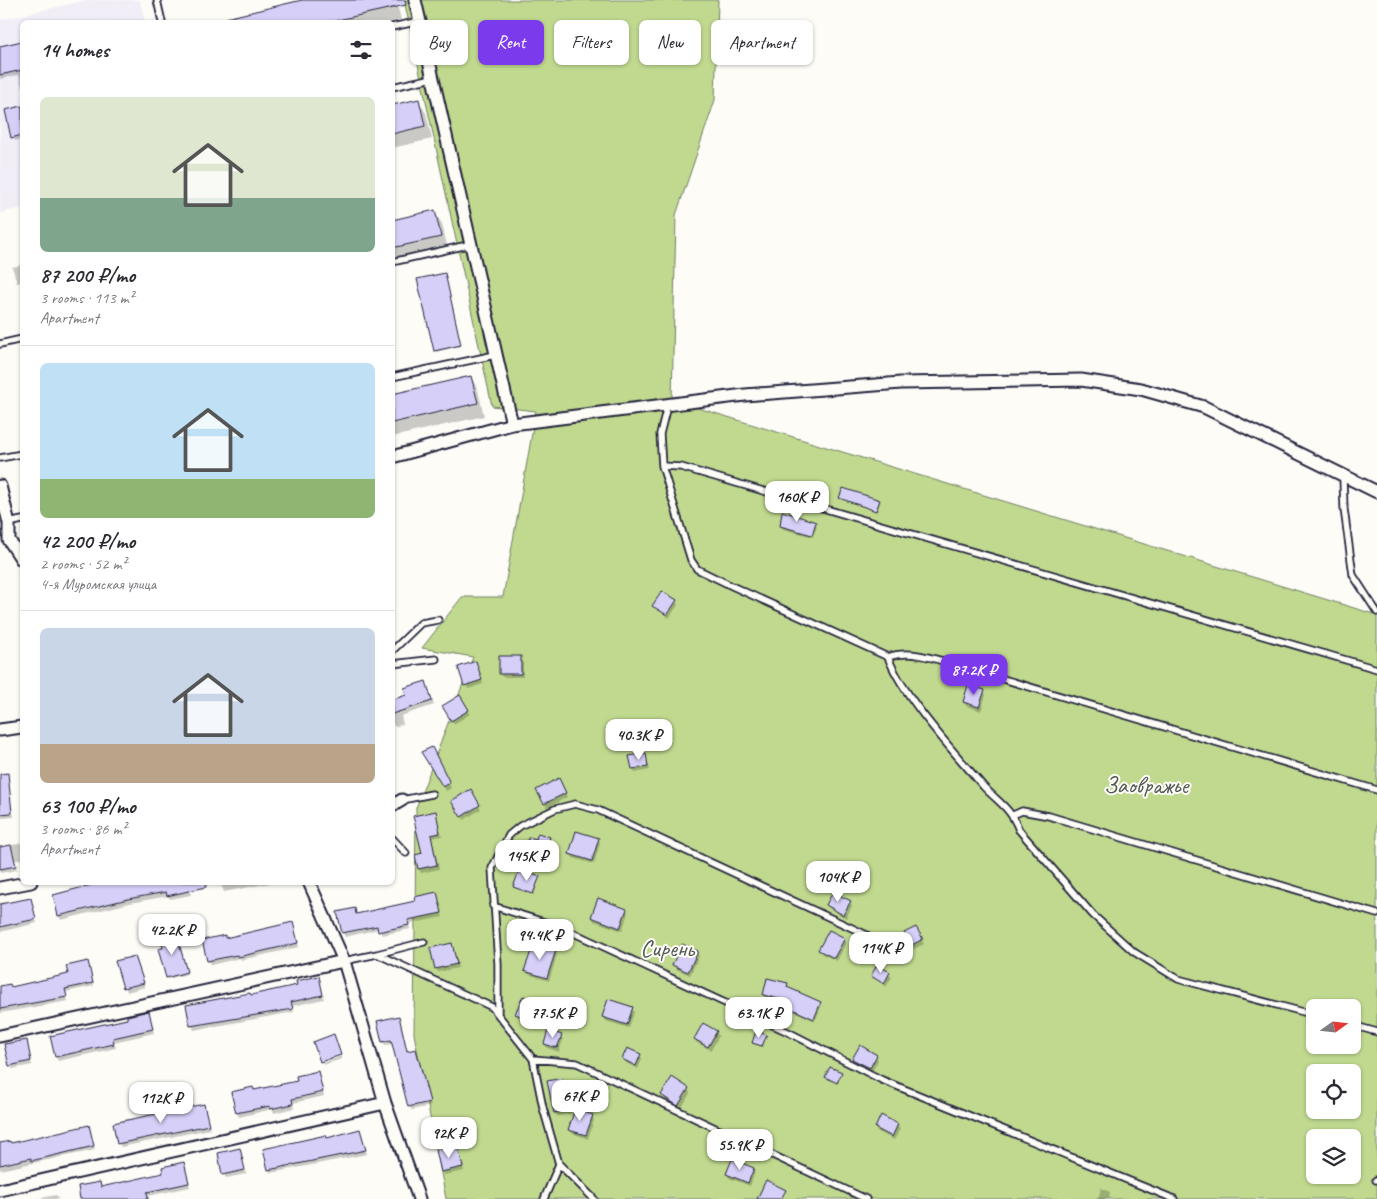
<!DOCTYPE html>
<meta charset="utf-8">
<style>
body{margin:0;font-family:Caveat,sans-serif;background:#f7f7f7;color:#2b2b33;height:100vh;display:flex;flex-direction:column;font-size:19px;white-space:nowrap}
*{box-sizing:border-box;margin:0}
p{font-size:16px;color:#7c7c81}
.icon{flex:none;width:28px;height:28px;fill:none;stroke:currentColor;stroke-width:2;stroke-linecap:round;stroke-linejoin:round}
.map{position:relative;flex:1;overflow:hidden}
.drawer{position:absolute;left:20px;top:20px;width:375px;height:865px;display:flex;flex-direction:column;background:#fff;border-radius:8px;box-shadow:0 1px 4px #0004}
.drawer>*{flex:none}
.hud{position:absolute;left:410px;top:20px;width:475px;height:45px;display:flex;gap:10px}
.needle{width:32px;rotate:75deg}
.controls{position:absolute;left:1306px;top:999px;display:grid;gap:10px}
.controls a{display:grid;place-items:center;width:55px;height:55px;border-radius:8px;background:#fff;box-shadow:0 1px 4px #0004;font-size:25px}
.price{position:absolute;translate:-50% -42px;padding:0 11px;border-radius:10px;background:#fff;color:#222;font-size:16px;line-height:32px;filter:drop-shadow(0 1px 2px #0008)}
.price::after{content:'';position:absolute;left:50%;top:30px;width:15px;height:11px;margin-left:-8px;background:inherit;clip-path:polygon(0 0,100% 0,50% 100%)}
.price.current{background:#7c3aed;color:#fff}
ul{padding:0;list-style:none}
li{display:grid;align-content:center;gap:10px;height:265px;padding:0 20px}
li+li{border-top:1px solid #e1e1e2}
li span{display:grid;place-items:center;height:155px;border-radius:8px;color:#555}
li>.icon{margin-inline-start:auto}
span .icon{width:90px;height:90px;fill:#fffc;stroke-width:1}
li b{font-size:21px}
h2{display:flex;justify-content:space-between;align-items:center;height:60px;padding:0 20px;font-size:21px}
.pill{padding:0 18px;border-radius:8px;background:#fff;box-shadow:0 1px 4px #0004;font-size:18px;line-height:45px}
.pill.current{background:#7c3aed;color:#fff}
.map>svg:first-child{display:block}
</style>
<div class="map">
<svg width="1377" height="1199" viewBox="0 0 1377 1199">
<rect width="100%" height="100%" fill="#fdfcf7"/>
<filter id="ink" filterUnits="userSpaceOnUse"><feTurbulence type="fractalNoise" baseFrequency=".02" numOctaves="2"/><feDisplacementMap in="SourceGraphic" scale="10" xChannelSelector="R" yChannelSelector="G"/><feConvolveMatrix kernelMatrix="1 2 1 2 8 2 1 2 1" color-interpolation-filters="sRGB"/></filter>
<g filter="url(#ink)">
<path fill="#f1eef7" d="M 87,0 L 140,0 L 145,22 L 22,22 L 22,208 L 0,213 L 0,20 Z"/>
<path fill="#c0d98f" stroke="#717e65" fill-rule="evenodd" d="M 404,0 L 718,0 L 715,100 L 676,215 L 672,400 L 1377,615 L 1377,1199 L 446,1199 L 414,1034 L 416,808 L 473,657 L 422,648 L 462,597 L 503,597 L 536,411 L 492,406 ZM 1315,1008 L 1352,1008 L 1352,1045 L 1315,1045 ZM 1315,1072 L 1352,1072 L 1352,1110 L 1315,1110 ZM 1315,1138 L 1352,1138 L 1352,1175 L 1315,1175 Z"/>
<path fill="#0003" d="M 308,0 L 396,0 L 401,20 L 391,22 L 212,22 Z
M 22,42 L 22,88 L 19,75 L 0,79 L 0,48 Z
M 418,100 L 426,113 L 432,139 L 392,148 L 392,106 Z
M 22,108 L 22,139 L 15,141 L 6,111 Z
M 434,211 L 442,224 L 448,250 L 392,263 L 392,221 Z
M 22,265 L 22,282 L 17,283 L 12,267 Z
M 445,275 L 461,346 L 436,352 L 419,280 Z
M 471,377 L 478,390 L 484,416 L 392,437 L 392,395 Z
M 841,498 L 879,501 L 880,503 L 877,511 Z
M 815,523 L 817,526 L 813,537 L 783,529 L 781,526 Z
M 676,601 L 678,605 L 669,618 L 654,606 Z
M 520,658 L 523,661 L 523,677 L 502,677 L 500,673 Z
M 477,666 L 483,684 L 468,689 L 466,685 Z
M 427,686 L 434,705 L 401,716 L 403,724 L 395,727 L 392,723 L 392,702 Z
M 984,691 L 986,695 L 981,711 L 966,706 L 964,702 Z
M 459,697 L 470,714 L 454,724 L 444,706 Z
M 434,752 L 451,788 L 446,791 L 423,753 Z
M 645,754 L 650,770 L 635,773 L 631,757 Z
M 558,780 L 567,797 L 547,808 L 538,791 Z
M 470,791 L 481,809 L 464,820 L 453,801 Z
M 9,793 L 14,817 L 0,818 L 0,794 Z
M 435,813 L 442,836 L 432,838 L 439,869 L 421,873 L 419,869 Z
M 549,838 L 551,842 L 546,856 L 529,851 L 527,847 L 537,840 Z
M 598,839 L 600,843 L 594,864 L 573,858 L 571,854 Z
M 22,843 L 22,859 L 15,860 L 17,870 L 0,873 L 0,848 Z
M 539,877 L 534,895 L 515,887 Z
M 188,882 L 191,895 L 170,899 L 168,896 L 130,903 L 61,920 L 59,916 Z
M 220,882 L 275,882 L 224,892 Z
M 436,893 L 443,917 L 409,924 L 410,929 L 382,935 L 379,929 L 345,937 L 343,933 L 354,910 L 357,915 L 417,902 Z
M 30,899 L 37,923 L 0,932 L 0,907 Z
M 850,902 L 852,906 L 846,918 L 830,909 L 828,905 Z
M 626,910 L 628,913 L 622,931 L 594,921 L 592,917 Z
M 292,923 L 299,947 L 241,960 L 240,958 L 211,965 L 208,961 L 204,941 L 225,939 Z
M 916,929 L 924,944 L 914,949 L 906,934 Z
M 176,935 L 187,974 L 168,979 L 165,949 Z
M 844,939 L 846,943 L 837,961 L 822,954 L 820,950 Z
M 452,944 L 458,968 L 438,972 L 436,968 Z
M 555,951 L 557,955 L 549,981 L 528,974 L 526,970 Z
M 697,952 L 699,956 L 690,975 L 676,969 L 674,965 Z
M 135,958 L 145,987 L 127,992 L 117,962 Z
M 88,963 L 94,986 L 66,992 L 68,1001 L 0,1013 L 0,988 L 11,988 L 69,975 Z
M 878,967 L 892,977 L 886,987 L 872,976 Z
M 318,978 L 324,999 L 293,1006 L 294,1012 L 194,1030 L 192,1026 L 187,1006 L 251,997 L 299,986 Z
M 787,984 L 788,989 L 820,1003 L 822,1005 L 815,1021 L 791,1010 L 791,1004 L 765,997 L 764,995 Z
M 538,1003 L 540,1007 L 534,1024 L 519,1018 L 517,1014 Z
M 632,1008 L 634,1012 L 629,1028 L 606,1021 L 604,1017 Z
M 148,1013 L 154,1033 L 114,1042 L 116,1048 L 58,1061 L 56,1057 L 52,1037 Z
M 399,1017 L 408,1052 L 416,1050 L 418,1054 L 431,1106 L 411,1110 L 393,1044 L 385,1045 L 383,1042 Z
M 703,1025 L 716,1032 L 719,1036 L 711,1050 L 697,1043 L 695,1039 Z
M 561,1036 L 563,1040 L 559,1052 L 547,1048 L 545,1044 Z
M 766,1036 L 763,1047 L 754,1044 L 754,1042 Z
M 26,1041 L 32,1065 L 12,1069 L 10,1065 Z
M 640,1055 L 642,1059 L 638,1069 L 626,1063 L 624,1059 Z
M 342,1056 L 342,1059 L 323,1065 L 322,1063 Z
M 876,1056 L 878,1060 L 872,1072 L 856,1063 L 854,1059 Z
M 318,1072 L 324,1096 L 293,1103 L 294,1108 L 274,1113 L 272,1109 L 239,1117 L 237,1113 L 254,1092 L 299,1082 Z
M 841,1073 L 838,1084 L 827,1077 Z
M 562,1079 L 571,1113 L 557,1116 L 555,1112 Z
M 688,1089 L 690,1093 L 681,1109 L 665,1099 L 663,1095 Z
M 203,1105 L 210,1129 L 121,1147 L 119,1143 Z
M 592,1116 L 594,1120 L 588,1139 L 572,1133 L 570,1129 Z
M 882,1117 L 897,1125 L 900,1129 L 894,1140 L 878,1132 L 876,1128 Z
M 89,1126 L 95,1150 L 0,1170 L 0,1144 L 11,1144 Z
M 360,1130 L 367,1154 L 271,1173 L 269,1170 Z
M 458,1147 L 464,1171 L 444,1175 L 442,1171 Z
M 240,1150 L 246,1174 L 226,1178 L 224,1174 Z
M 184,1164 L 190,1187 L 148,1196 L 149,1199 L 82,1199 L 99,1183 L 102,1188 L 165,1174 Z
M 753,1169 L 755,1172 L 750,1186 L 729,1178 L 727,1174 Z
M 1101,1188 L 1110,1192 L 1109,1199 L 1098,1199 Z
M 56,1195 L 59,1199 L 36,1199 Z"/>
<path fill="#d6cff8" stroke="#22223b" d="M 302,0 L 405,0 L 406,5 L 329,22 L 226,22 L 226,18 Z
M 22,41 L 22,70 L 0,75 L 0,46 Z
M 419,99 L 425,126 L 392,134 L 392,105 Z
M 22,106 L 22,135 L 11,138 L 5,110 Z
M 435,210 L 441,237 L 392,248 L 392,220 Z
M 445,273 L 461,345 L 434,351 L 417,279 Z
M 471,376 L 478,403 L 392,423 L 392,394 Z
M 843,488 L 880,500 L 876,511 L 839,498 Z
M 782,511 L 816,522 L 812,535 L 780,526 Z
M 662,591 L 677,600 L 667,615 L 652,606 Z
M 499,656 L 521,656 L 521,674 L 499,674 Z
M 476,661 L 482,680 L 464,686 L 458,667 Z
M 426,681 L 432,701 L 392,714 L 392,700 L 406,695 L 404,688 Z
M 968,685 L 985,690 L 979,707 L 963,702 Z
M 460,695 L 469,710 L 451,721 L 442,706 Z
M 432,747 L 450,783 L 443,787 L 421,752 Z
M 646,753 L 648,767 L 632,769 L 629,756 Z
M 8,773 L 12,813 L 0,814 L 0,774 Z
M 559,778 L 566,793 L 544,804 L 536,790 Z
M 471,789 L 480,805 L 461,817 L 451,801 Z
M 436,811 L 440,833 L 431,835 L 437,865 L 418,869 L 415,855 L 422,853 L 413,816 Z
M 576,831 L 599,838 L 592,861 L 569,854 Z
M 538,833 L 550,837 L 544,853 L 525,847 L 529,837 L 536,839 Z
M 11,845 L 16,866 L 0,869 L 0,847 Z
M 520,869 L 540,876 L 533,894 L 513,887 Z
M 102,882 L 206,882 L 206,887 L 167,896 L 166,892 L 128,899 L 58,916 L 53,895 Z
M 437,892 L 442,913 L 408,920 L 409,925 L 378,932 L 377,926 L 342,933 L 337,912 L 355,908 L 356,914 L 415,901 L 414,897 Z
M 833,892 L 851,901 L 843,915 L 826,905 Z
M 31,898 L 36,919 L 0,927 L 0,904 Z
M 598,898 L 627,909 L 620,928 L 591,917 Z
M 293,922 L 298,943 L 238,957 L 237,955 L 207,961 L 202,940 L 225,935 L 225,938 Z
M 916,927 L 923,939 L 910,946 L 904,933 Z
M 829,930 L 845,938 L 834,958 L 818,950 Z
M 176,932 L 187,972 L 166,978 L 158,949 L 163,948 L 160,936 Z
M 452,943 L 457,964 L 435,969 L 430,948 Z
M 534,943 L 556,950 L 547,978 L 524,971 Z
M 682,944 L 698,951 L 688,972 L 672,965 Z
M 135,956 L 144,983 L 123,988 L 115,961 Z
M 88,961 L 93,983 L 65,989 L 67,997 L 0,1009 L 0,986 L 10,984 L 11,987 L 68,974 L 66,966 Z
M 877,965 L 890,972 L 884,984 L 871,976 Z
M 319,976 L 323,995 L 291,1002 L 293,1009 L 190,1026 L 186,1005 L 250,993 L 251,995 L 297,985 L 296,981 Z
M 767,978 L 788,983 L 787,987 L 821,1002 L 814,1019 L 788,1007 L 790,1002 L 763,995 Z
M 523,996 L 539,1002 L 532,1020 L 515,1014 Z
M 608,999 L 633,1007 L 627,1025 L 602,1017 Z
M 149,1011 L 153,1029 L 113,1038 L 114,1044 L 55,1057 L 50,1036 L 127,1019 L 127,1016 Z
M 399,1016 L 407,1051 L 416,1049 L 430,1102 L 408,1107 L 391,1040 L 382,1042 L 377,1021 Z
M 703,1023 L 717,1031 L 708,1047 L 694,1039 Z
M 548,1030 L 562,1035 L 557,1048 L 544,1044 Z
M 756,1031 L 767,1035 L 762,1046 L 752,1043 Z
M 334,1034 L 341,1055 L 320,1062 L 313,1042 Z
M 27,1040 L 31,1061 L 9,1066 L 4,1044 Z
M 860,1045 L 877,1055 L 870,1068 L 852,1059 Z
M 627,1048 L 641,1054 L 636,1066 L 622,1059 Z
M 830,1067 L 842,1072 L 837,1083 L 825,1077 Z
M 318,1071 L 323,1092 L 292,1099 L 293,1104 L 270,1109 L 270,1106 L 236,1113 L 231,1092 L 253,1087 L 254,1090 L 297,1081 L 296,1076 Z
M 672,1077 L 689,1088 L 678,1106 L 661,1095 Z
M 562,1078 L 570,1109 L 554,1113 L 547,1081 Z
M 204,1104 L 209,1125 L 117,1144 L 113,1123 Z
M 575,1109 L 593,1115 L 586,1135 L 568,1130 Z
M 881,1115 L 898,1124 L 892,1137 L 875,1128 Z
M 89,1125 L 94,1146 L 31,1161 L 31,1158 L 0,1165 L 0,1143 L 10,1141 L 11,1143 Z
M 360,1129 L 366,1150 L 268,1170 L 263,1149 L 326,1135 L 327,1138 Z
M 458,1146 L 463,1167 L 441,1172 L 436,1150 Z
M 240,1148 L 245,1170 L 222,1175 L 218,1153 Z
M 732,1159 L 754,1168 L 748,1183 L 726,1174 Z
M 184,1162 L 189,1183 L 147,1192 L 148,1199 L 80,1199 L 78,1186 L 100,1182 L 101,1187 L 163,1173 L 162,1167 Z
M 766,1180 L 786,1190 L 781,1199 L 757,1199 Z"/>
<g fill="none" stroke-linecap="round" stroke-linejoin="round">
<g stroke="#22223b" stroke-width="9">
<path id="service" d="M 157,0 L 162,22
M 392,27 L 420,21
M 392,87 L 433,78
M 392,262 L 472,244
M 0,344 L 22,339
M 392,377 L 495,355
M 667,406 L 660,434 L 662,466 L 691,560 L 697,569 L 734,587 L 888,657 C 913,648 943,662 966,668 L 1377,790
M 0,458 L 22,454
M 662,466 L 681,467 L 1377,669
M 1343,478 L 1344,509 L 1353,575 L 1377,612
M 9,523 L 22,520
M 392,651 L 421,623 L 438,620
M 888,657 C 903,697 955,753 983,786 C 999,803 1010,807 1019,830 L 1093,915 L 1134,952 L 1178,979 L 1315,1015
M 392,664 L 436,659
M 402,800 L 432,794
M 1013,815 L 1022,811 L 1049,816 L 1377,914
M 392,838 L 406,853
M 493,906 L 563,928 L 788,1032 L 882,1080 L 1174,1199
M 377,954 L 424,942
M 344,961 L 377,954 L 492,1007 L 533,1059 L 577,1063 L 866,1199
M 498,1013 L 498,964 L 492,868 L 509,835 L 520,826 L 555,809 L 575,804 L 598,810 L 867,935
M 1352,1025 L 1377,1032
M 533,1059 L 543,1108 L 559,1164 L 594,1199
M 1376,1180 L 1377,1180
M 544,1199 L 559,1164"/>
</g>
<g stroke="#22223b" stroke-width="15">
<path id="minor" d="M 415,0 L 512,424
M 392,457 L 512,424 L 745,395 L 901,383 L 1081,380 L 1141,389 L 1204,407 L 1377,492
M 0,486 L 9,523 L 9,540 L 22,560
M 0,730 L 22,727
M 392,806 L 402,800
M 309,882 L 344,961 L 385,1103 L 419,1199
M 0,888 L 31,882
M 0,1036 L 344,961
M 0,1190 L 385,1103"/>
</g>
<use href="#service" stroke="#fdfcf7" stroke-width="5.5"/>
<use href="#minor" stroke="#fdfcf7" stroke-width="11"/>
</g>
</g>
<g text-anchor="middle" stroke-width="4" stroke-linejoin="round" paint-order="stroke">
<g font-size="24" fill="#515954" stroke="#fdfcf7">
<text x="1146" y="793">Заовражье</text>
<text x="667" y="956">Сирень</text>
</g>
</g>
</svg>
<div class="controls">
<a><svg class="needle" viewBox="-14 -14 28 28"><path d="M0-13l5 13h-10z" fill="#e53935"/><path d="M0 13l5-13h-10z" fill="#7c7c81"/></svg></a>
<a><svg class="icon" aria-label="locate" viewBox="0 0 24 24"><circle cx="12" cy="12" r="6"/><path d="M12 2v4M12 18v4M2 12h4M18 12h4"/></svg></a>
<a><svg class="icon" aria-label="layers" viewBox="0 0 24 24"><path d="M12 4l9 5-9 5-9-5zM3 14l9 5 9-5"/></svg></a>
</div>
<b class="price" style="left:797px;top:523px">160K ₽</b>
<b class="price current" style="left:974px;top:696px">87.2K ₽</b>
<b class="price" style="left:639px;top:761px">40.3K ₽</b>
<b class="price" style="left:527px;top:882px">145K ₽</b>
<b class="price" style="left:838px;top:903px">104K ₽</b>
<b class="price" style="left:172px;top:956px">42.2K ₽</b>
<b class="price" style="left:540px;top:961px">94.4K ₽</b>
<b class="price" style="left:881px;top:974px">114K ₽</b>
<b class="price" style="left:553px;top:1039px">77.5K ₽</b>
<b class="price" style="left:759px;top:1039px">63.1K ₽</b>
<b class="price" style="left:580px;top:1122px">67K ₽</b>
<b class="price" style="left:161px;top:1124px">112K ₽</b>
<b class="price" style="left:449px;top:1159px">92K ₽</b>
<b class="price" style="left:740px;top:1171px">55.9K ₽</b>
<div class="hud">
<a class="pill">Buy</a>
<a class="pill current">Rent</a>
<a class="pill">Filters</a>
<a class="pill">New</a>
<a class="pill">Apartment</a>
</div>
<section class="drawer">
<h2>14 homes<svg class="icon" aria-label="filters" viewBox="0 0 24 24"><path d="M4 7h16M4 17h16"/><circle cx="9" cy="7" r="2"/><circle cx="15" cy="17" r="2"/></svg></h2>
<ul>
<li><span style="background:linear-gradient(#dfe7d0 65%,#7fa58c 0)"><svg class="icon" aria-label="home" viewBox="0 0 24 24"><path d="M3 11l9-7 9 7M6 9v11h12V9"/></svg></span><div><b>87 200 ₽/mo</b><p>3 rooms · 113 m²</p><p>Apartment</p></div></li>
<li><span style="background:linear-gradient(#bfe0f5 75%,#8fb573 0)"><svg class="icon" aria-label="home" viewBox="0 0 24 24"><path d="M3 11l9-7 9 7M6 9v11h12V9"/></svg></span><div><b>42 200 ₽/mo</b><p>2 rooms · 52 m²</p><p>4-я Муромская улица</p></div></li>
<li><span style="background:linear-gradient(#c9d6e8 75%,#b9a48a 0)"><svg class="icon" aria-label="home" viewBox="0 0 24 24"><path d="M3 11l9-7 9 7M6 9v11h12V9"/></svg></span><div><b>63 100 ₽/mo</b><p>3 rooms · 86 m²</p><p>Apartment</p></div></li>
</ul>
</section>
</div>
